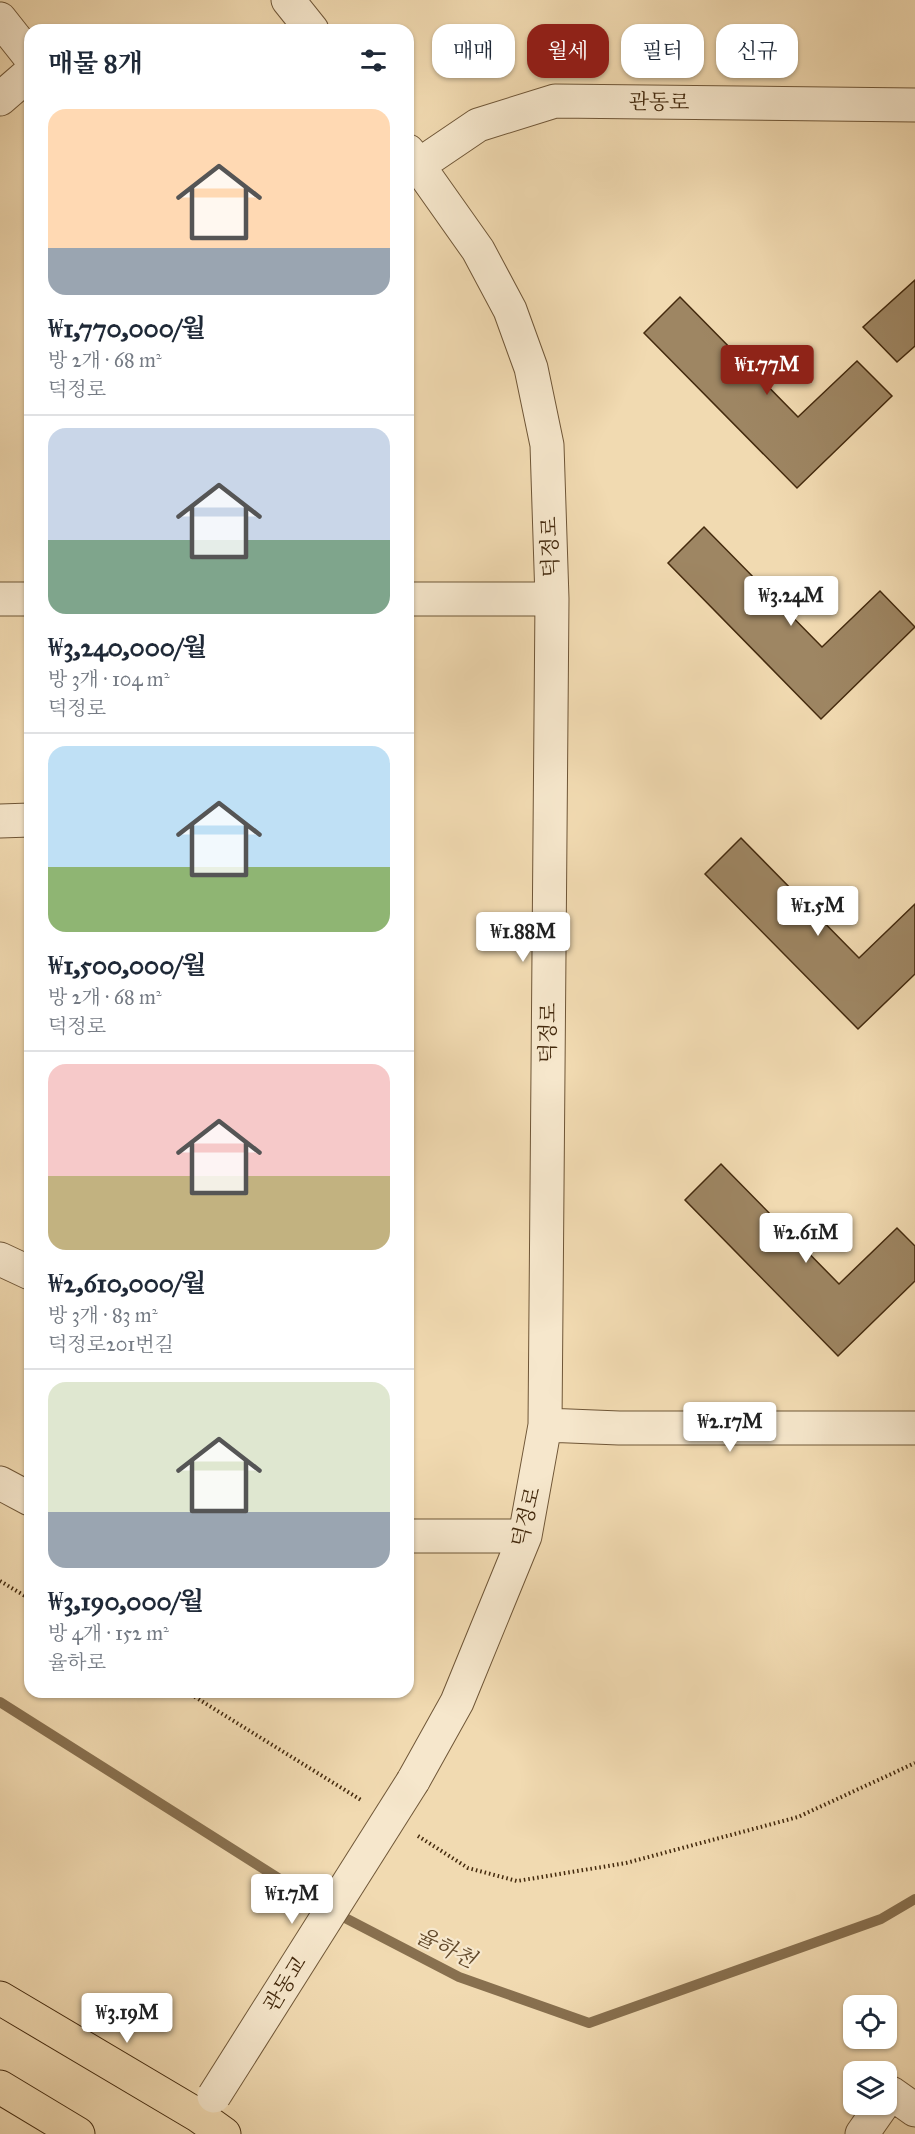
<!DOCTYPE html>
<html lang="ko">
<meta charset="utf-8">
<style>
body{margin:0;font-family:"IM FELL Great Primer","Noto Serif KR",serif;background:#f2f2f3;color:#1f2937;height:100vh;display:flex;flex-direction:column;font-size:22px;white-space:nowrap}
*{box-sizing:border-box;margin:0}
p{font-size:20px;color:#747a83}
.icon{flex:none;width:33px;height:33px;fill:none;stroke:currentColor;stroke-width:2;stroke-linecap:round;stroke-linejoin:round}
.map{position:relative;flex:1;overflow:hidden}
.drawer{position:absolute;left:24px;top:24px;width:390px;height:1674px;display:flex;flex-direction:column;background:#fff;border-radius:18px;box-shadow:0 2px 4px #0004}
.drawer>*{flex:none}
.hud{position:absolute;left:432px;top:24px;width:393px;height:54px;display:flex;gap:12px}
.tools{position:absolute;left:843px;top:1995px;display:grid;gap:12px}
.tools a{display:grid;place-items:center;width:54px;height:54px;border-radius:12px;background:#fff;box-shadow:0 2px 4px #0004;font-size:30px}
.price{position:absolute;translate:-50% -51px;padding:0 14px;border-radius:6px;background:#fff;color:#222;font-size:20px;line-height:39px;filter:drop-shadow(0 2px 3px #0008)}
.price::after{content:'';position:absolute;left:50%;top:36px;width:18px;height:14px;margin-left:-9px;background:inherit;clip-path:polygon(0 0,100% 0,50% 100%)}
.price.current{background:#8f2418;color:#fff}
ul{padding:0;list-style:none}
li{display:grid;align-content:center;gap:12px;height:318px;padding:0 24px}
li+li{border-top:2px solid #e0e1e3}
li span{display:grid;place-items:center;height:186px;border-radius:18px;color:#555}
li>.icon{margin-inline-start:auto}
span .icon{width:108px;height:108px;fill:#fffc;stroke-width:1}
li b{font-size:26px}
h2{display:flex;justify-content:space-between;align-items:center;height:72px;padding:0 24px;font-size:26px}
.chip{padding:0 21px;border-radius:18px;background:#fff;box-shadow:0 2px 4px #0004;font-size:21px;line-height:54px}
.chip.current{background:#8f2418;color:#fff}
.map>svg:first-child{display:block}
</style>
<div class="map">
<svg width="915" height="2134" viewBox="0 0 915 2134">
<rect width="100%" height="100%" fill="#f1dab1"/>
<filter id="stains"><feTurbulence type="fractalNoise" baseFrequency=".00333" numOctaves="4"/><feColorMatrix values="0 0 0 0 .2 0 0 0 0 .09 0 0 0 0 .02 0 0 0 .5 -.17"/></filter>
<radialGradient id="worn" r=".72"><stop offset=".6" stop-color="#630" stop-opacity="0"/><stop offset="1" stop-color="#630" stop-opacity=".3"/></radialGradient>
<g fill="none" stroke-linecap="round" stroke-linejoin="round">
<path stroke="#88704f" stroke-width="10" d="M 0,1702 L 324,1907 L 459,1977 L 589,2023 L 881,1919 L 915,1899"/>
</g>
<path fill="#9e8663" stroke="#442a0e" stroke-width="1.5" d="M 915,280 L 915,346 L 897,362 L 863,327 Z
M 680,297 L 798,417 L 857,361 L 892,396 L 797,488 L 644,333 Z
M 704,527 L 822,647 L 880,591 L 915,627 L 821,719 L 668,563 Z
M 741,838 L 859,958 L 915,904 L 915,974 L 858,1029 L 705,874 Z
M 721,1164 L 839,1284 L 897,1228 L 915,1246 L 915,1281 L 838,1356 L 685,1200 Z"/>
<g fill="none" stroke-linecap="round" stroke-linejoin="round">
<g stroke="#6f5637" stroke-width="35">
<path id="minor" d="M 288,0 L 312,30
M 0,19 L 30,57
M 0,99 L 30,73
M 408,151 L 478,250 L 510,310 L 531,368 L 547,445 L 552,599 L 545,1425 L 525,1536 L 457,1702 L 413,1781
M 419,165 L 478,125 L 555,101 L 915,105
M 0,599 L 30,599
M 408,599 L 552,599
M 0,821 L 30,820
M 0,1259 L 30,1273
M 545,1425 L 619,1428 L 915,1428
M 0,1483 L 30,1499
M 408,1536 L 525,1536
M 886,2099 L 891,2093 L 915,2110
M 862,2134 L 883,2104"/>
</g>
<g stroke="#442a0e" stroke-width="35">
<path id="major" d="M 0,1998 L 199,2116 L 224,2134
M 0,2087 L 78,2134"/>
</g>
<path stroke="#442a0e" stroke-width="4" stroke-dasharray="1.5 3" stroke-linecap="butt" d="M 0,1581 L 30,1599
M 187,1692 L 361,1800
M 418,1836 L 468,1868 L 517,1881 L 626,1863 L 798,1817 L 915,1763"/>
<use href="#minor" stroke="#f6e7cc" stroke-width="33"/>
<use href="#major" stroke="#f1dab1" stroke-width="33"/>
<g stroke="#6f5637" stroke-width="35" stroke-linecap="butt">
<path id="minor-bridge" d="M 214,2096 L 413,1781"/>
</g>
<use href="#minor-bridge" stroke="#f6e7cc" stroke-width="33"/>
</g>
<g text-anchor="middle" stroke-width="4.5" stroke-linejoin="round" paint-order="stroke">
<g font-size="21" fill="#442a0e" stroke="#f6e7cc">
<text transform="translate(659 102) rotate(1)" y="7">관동로</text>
<text transform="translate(550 547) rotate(-92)" y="7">덕정로</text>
<text transform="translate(548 1033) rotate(-89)" y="7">덕정로</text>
<text transform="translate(526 1517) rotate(-76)" y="7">덕정로</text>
<text transform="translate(285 1984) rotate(-58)" y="7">관동교</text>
</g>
<g font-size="22" font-style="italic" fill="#604729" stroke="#f6e7cc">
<text transform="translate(446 1947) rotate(26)" y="8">율하천</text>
</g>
</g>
<rect width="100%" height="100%" filter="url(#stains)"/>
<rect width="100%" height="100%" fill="url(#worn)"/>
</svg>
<div class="tools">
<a><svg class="icon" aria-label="locate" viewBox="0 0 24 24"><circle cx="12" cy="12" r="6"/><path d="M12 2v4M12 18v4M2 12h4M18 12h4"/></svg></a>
<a><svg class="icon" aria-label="layers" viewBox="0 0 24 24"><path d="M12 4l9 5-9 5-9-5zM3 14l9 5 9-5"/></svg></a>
</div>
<b class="price current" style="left:767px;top:396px">₩1.77M</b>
<b class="price" style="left:791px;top:627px">₩3.24M</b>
<b class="price" style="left:818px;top:937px">₩1.5M</b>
<b class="price" style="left:523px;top:963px">₩1.88M</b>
<b class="price" style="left:806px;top:1264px">₩2.61M</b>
<b class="price" style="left:730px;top:1453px">₩2.17M</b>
<b class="price" style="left:292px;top:1925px">₩1.7M</b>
<b class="price" style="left:127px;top:2044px">₩3.19M</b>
<div class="hud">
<a class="chip">매매</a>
<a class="chip current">월세</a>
<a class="chip">필터</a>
<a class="chip">신규</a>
</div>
<section class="drawer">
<h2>매물 8개<svg class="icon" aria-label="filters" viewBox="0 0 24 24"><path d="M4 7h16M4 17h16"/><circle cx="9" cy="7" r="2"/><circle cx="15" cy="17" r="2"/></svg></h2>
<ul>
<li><span style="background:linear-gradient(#ffd9b3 75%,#9aa5b1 0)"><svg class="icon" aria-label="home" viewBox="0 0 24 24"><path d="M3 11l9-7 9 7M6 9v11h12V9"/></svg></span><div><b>₩1,770,000/월</b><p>방 2개 · 68 m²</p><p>덕정로</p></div></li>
<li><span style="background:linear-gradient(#c9d6e8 60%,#7fa58c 0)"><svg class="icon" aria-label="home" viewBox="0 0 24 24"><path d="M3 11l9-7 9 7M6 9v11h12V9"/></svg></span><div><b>₩3,240,000/월</b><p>방 3개 · 104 m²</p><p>덕정로</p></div></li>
<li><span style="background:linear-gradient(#bfe0f5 65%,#8fb573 0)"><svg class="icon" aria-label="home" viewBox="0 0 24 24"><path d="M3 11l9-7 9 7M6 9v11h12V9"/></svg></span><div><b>₩1,500,000/월</b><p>방 2개 · 68 m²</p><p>덕정로</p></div></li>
<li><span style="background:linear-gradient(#f6c9c9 60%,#c2b280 0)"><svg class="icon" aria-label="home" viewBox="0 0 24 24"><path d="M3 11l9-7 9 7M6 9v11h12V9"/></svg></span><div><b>₩2,610,000/월</b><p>방 3개 · 83 m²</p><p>덕정로201번길</p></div></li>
<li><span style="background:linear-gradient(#dfe7d0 70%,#9aa5b1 0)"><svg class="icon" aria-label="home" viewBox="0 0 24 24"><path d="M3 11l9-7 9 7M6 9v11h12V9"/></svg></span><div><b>₩3,190,000/월</b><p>방 4개 · 152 m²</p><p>율하로</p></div></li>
</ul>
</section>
</div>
